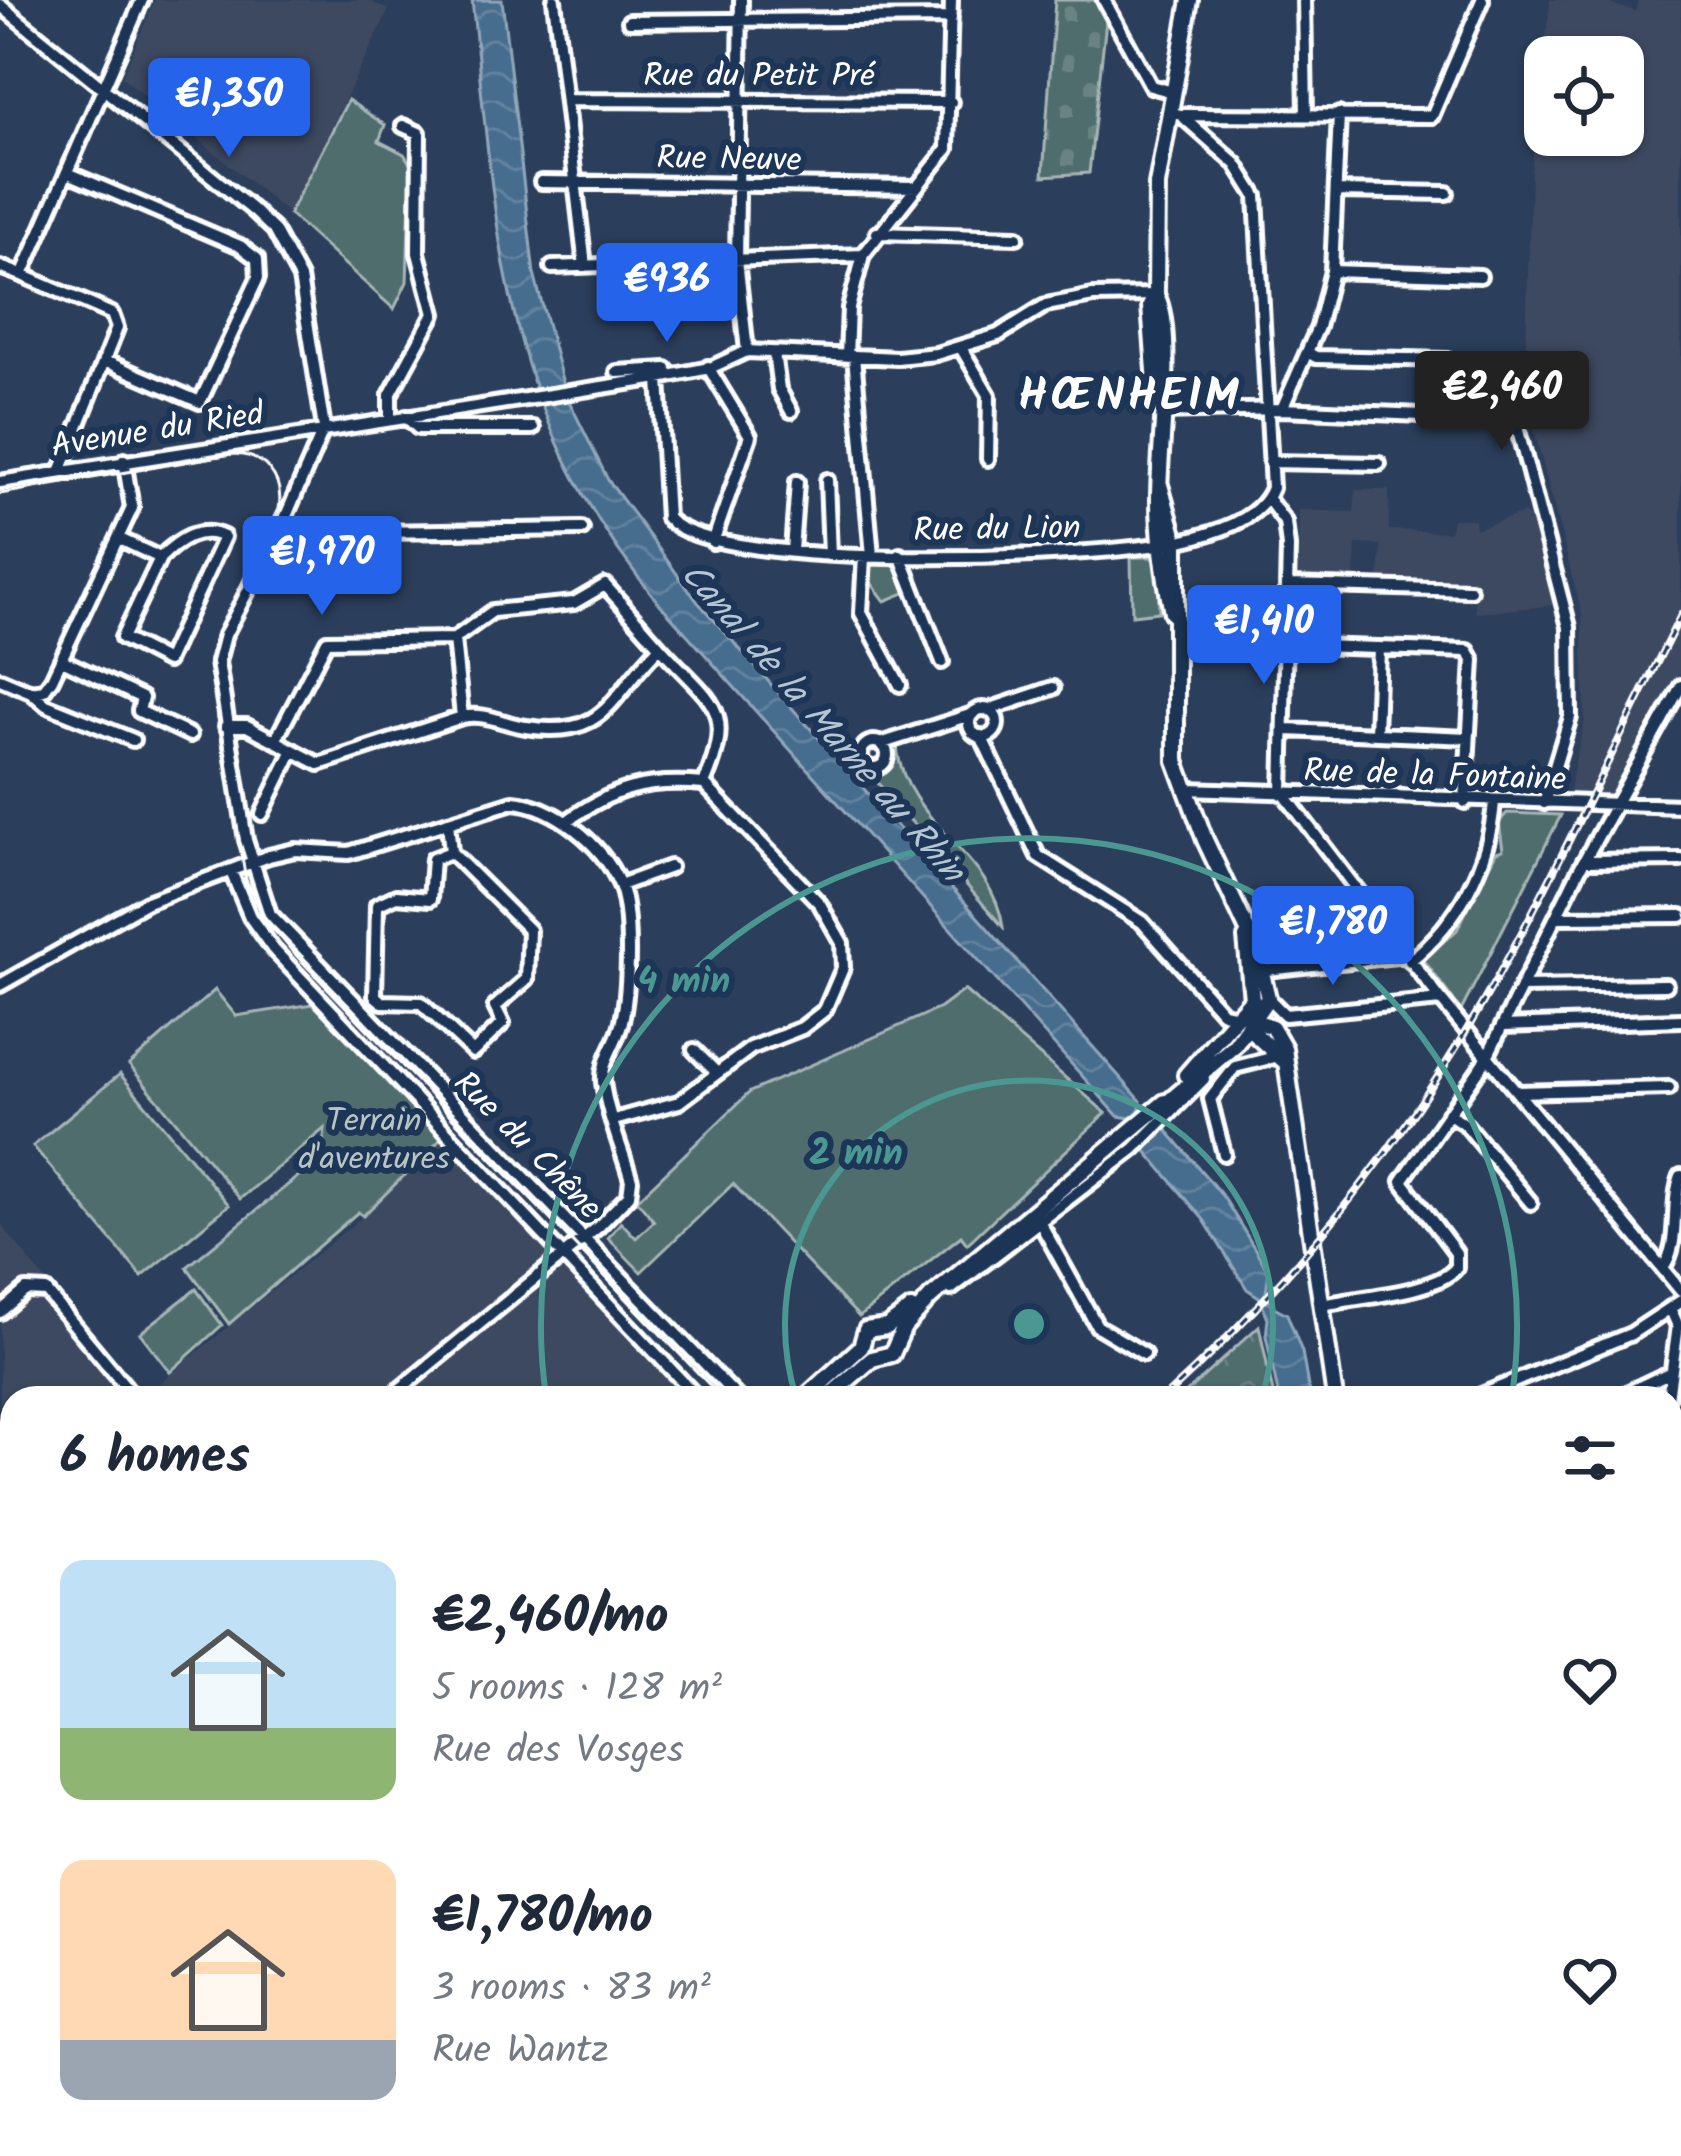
<!DOCTYPE html>
<meta charset="utf-8">
<style>
body{margin:0;font-family:Kalam,sans-serif;background:#f2f2f3;color:#1f2937;height:100vh;display:flex;flex-direction:column;font-size:45px;white-space:nowrap}
*{box-sizing:border-box;margin:0}
p{font-size:39px;color:#747a83}
.icon{flex:none;width:66px;height:66px;fill:none;stroke:currentColor;stroke-width:2;stroke-linecap:round;stroke-linejoin:round}
.map{position:relative;flex:1;overflow:hidden}
.details{position:absolute;left:0px;top:1386px;width:1683px;height:771px;display:flex;flex-direction:column;background:#fff;border-radius:36px 36px 0 0;box-shadow:0 3px 9px #0004}
.details>*{flex:none}
.tools{position:absolute;left:1524px;top:36px;display:grid;gap:24px}
.tools a{display:grid;place-items:center;width:120px;height:120px;border-radius:24px;background:#fff;box-shadow:0 3px 9px #0004;font-size:60px}
.price{position:absolute;translate:-50% -102px;padding:0 27px;border-radius:12px;background:#2563eb;color:#fff;font-size:39px;line-height:78px;filter:drop-shadow(0 3px 6px #0008)}
.price::after{content:'';position:absolute;left:50%;top:72px;width:36px;height:27px;margin-left:-18px;background:inherit;clip-path:polygon(0 0,100% 0,50% 100%)}
.price.active{background:#222;color:#fff}
ul{padding:0;list-style:none}
li{display:flex;align-items:center;gap:36px;height:300px;padding:0 60px}
li span{display:grid;place-items:center;flex:none;width:336px;height:240px;border-radius:24px;color:#555}
li>.icon{margin-inline-start:auto}
span .icon{width:144px;height:144px;fill:#fffc;stroke-width:1}
li b{font-size:51px}
h2{display:flex;justify-content:space-between;align-items:center;height:144px;padding:0 60px;font-size:51px}
.map>svg:first-child{display:block}
</style>
<div class="map">
<svg width="1681" height="2156" viewBox="0 0 1681 2156">
<defs>
<pattern id="forest-crowns" width="20" height="18" patternUnits="userSpaceOnUse" patternTransform="scale(3)"><rect width="20" height="18" fill="#4f6d6c"/><path d="M2 6a3 3 0 1 1 6 0M12 15a3 3 0 1 1 6 0" fill="none" stroke="#698382"/></pattern>
<pattern id="cemetery-stones" width="16" height="16" patternUnits="userSpaceOnUse" patternTransform="scale(3)"><rect width="16" height="16" fill="#4f6d6c"/><path d="M2 7V4a2 2 0 0 1 4 0v3zM10 15v-3a2 2 0 0 1 4 0v3z" fill="#698382"/></pattern>
<pattern id="water-waves" width="16" height="10" patternUnits="userSpaceOnUse" patternTransform="scale(3)"><rect width="16" height="10" fill="#466d8e"/><path d="M0 5q4-4 8 0t8 0" fill="none" stroke="#62839f"/></pattern>
</defs>
<rect width="100%" height="100%" fill="#2b3e5b"/>
<filter id="ink" filterUnits="userSpaceOnUse"><feTurbulence type="fractalNoise" baseFrequency=".00833" numOctaves="2"/><feDisplacementMap in="SourceGraphic" scale="24" xChannelSelector="R" yChannelSelector="G"/><feConvolveMatrix kernelMatrix="1 2 1 2 8 2 1 2 1" color-interpolation-filters="sRGB"/></filter>
<g filter="url(#ink)">
<path fill="#3c4960" fill-rule="evenodd" d="M 155,0 L 367,0 L 389,10 L 289,214 L 122,77 Z
M 1550,0 L 1594,0 L 1636,11 L 1639,0 L 1681,0 L 1681,673 L 1612,796 L 1568,794 L 1585,718 L 1582,614 L 1530,415 L 1524,411 L 1531,173 ZM 1545,57 L 1623,57 L 1623,135 L 1545,135 Z
M 1356,490 L 1389,490 L 1389,530 L 1450,532 L 1452,519 L 1474,519 L 1475,529 L 1525,513 L 1533,521 L 1556,605 L 1476,613 L 1472,580 L 1454,585 L 1379,583 L 1381,545 L 1356,544 L 1354,582 L 1298,580 L 1299,510 L 1354,512 Z
M 442,1138 L 684,1398 L 141,1398 L 363,1216 Z
M 0,1223 L 139,1398 L 12,1398 L 12,2145 L 304,2145 L 292,2156 L 0,2156 Z"/>
<path fill="#4f6d6c" stroke="#a7b6b6" stroke-width="3" d="M 348,100 L 385,125 L 379,141 L 404,154 L 411,165 L 407,282 L 394,309 L 289,214 Z
M 1131,557 L 1151,557 L 1158,564 L 1159,612 L 1132,615 Z
M 897,559 L 910,591 L 885,601 L 865,575 L 867,560 Z
M 897,746 C 904,824 993,852 1003,927 L 876,781 L 890,760 L 890,748 Z
M 1507,813 L 1561,815 L 1461,1011 L 1423,959 L 1457,930 L 1496,852 L 1503,850 L 1499,822 Z
M 215,990 L 236,1016 L 313,1004 L 442,1138 L 363,1216 L 358,1212 L 229,1324 L 187,1267 L 322,1157 L 325,1128 L 240,1199 L 129,1065 Z
M 964,990 L 1106,1113 L 967,1244 L 961,1236 L 859,1317 L 733,1184 L 641,1272 L 608,1238 L 621,1222 L 636,1238 L 654,1221 L 637,1200 L 750,1092 L 940,1008 Z
M 120,1074 L 229,1205 L 142,1277 L 33,1146 Z
M 196,1289 L 222,1325 L 170,1372 L 140,1333 Z"/>
<path fill="url(#forest-crowns)" stroke="#a7b6b6" stroke-width="3" d="M 1259,1326 L 1274,1398 L 1180,1398 Z"/>
<path fill="url(#cemetery-stones)" stroke="#a7b6b6" stroke-width="3" d="M 1055,0 L 1100,0 L 1107,12 L 1089,173 L 1043,176 Z"/>
<path fill="url(#water-waves)" stroke="#90a7bb" stroke-width="3" d="M 472,0 L 502,0 L 534,274 L 566,395 L 608,480 L 697,601 L 1141,1101 L 1139,1114 L 1154,1129 L 1166,1129 L 1224,1198 L 1269,1272 L 1266,1291 L 1274,1307 L 1287,1314 L 1302,1352 L 1310,1398 L 1279,1398 L 1266,1336 L 1268,1318 L 1259,1297 L 1247,1289 L 1204,1220 L 1146,1151 L 1143,1132 L 1130,1118 L 1118,1116 L 659,603 C 500,413 497,234 472,0 Z"/>
<g fill="none" stroke-linecap="round" stroke-linejoin="round">
<g stroke="#fff" stroke-width="20">
<path id="minor" d="M 554,0 L 585,266
M 741,0 L 737,260 L 747,351
M 1104,0 L 1151,86 L 1173,92
M 1304,0 L 1306,114
M 0,5 L 253,210 L 274,230 L 300,278 L 324,428 L 283,523 L 225,635 L 218,662 L 246,840 L 270,914 L 738,1398
M 629,21 L 951,18
M 567,100 L 951,102
M 1184,115 L 1432,116 L 1482,0
M 68,173 L 240,246 L 257,259 L 258,278 L 200,402 L 105,361
M 541,182 L 917,187
M 1338,191 L 1447,193
M 877,233 L 1017,237
M 0,267 L 22,275 L 142,0
M 552,267 L 863,255
M 1332,271 L 1480,276
M 22,275 L 112,314 L 117,328 L 60,472
M 961,348 L 989,395 L 988,459
M 1307,352 L 1316,357 L 1449,360
M 774,353 L 779,389 L 791,411
M 847,356 L 849,308 L 863,255 L 947,149 L 951,0
M 854,356 L 872,556
M 708,367 L 750,436 L 713,542
M 617,372 L 666,369
M 659,378 L 667,518 C 717,574 1101,559 1180,541 C 1212,534 1260,521 1272,488 L 1256,196 L 1236,164 L 1181,115 L 1169,112
M 1282,409 L 1318,327 L 1332,271 L 1339,114
M 1161,412 L 1282,409 L 1515,419 L 1569,627 L 1570,717 L 1544,803
M 406,417 L 418,428 L 533,428
M 390,419 L 390,395 L 434,314 L 418,253 L 419,133 L 403,126
M 1270,462 L 1379,464
M 827,480 L 830,555
M 0,482 L 659,378 L 710,368 L 747,351 L 897,358 L 936,354 L 998,335 L 1046,305 L 1093,296 L 1156,295
M 1268,499 L 1285,522 L 1288,547 L 1282,794
M 283,523 L 312,533 L 582,529
M 120,539 L 160,558 C 178,540 199,525 224,537 L 167,661 L 122,638 L 160,558
M 792,551 L 797,482
M 900,555 L 942,662
M 864,556 L 861,613 L 900,685
M 1288,585 L 1470,590
M 1287,645 L 1468,651 L 1473,660 L 1465,802
M 660,647 L 605,585 L 574,603 L 493,611 L 454,639 L 462,717 C 486,712 503,724 526,727 C 609,740 611,693 660,647 C 711,704 737,706 704,784
M 62,660 L 142,698 L 139,711 L 190,735
M 0,679 L 31,692 L 44,690 L 52,679 L 132,508 L 124,460
M 31,692 L 46,705 L 133,740
M969 723a14 14 0 1 1 28 0a14 14 0 1 1-28 0Z
M 988,710 L 1053,688
M 226,726 L 247,726 L 319,764 L 462,717
M 1287,730 L 1468,738
M 1376,734 L 1379,648
M 981,736 L 1038,856 L 1142,922 L 1223,1013 L 1242,1017
M 275,741 L 327,641 L 454,639
M861 755a13 13 0 1 1 26 0a13 13 0 1 1-26 0Z
M 880,744 L 973,714
M 1187,789 L 1681,806
M 1284,794 L 1441,1000 L 1681,1291
M 262,814 L 293,750
M 448,822 L 451,852 L 529,930 L 527,979 L 495,1007 L 503,1023 L 473,1052 L 421,1003 L 382,1002 L 375,996 L 377,905 L 396,896 L 430,899 L 433,859 L 451,852
M 566,822 C 612,788 647,779 704,784 L 820,904 L 842,943 L 843,968 L 825,1010 L 802,1028 L 751,1048 L 679,1102 L 614,1120
M 1587,861 L 1681,860
M 232,874 L 250,917 L 273,949 L 698,1398
M 620,885 L 670,867
M 1558,917 L 1681,916
M 1410,961 C 1459,921 1489,865 1494,802
M 1256,971 L 1406,955
M 0,985 L 147,902 L 269,856 L 295,850 L 349,853 L 513,802 C 554,805 602,844 619,883 C 632,910 629,990 622,1021 C 618,1042 601,1059 603,1082 C 607,1114 622,1149 631,1180 L 629,1195 L 598,1227 L 389,1398
M 1521,987 L 1666,985
M 1268,998 L 1285,1015 L 1441,1000
M 1503,1026 L 1681,1020
M 694,1050 L 716,1072
M 1517,1092 L 1669,1088
M 1448,1113 L 1466,1125 L 1531,1203
M 1224,1154 L 1210,1099 L 1235,1067 L 1279,1056
M 1038,1219 L 1097,1326 L 1144,1354
M 1663,1267 C 1681,1245 1670,1203 1681,1176
M 951,1289 L 1134,1149 L 1204,1079
M 1323,1305 C 1357,1297 1435,1293 1456,1268 L 1456,1253 L 1402,1181 L 1484,1063 L 1579,870 L 1681,686
M 0,1312 L 26,1290 L 46,1291 L 135,1398
M 1474,1398 L 1631,1334 L 1681,1301
M 1616,1398 L 1671,1372
M 1668,1398 L 1678,1326 L 1670,1308
M 1671,1468 L 1681,1487
M 1671,1578 L 1681,1578
M 1671,1672 L 1681,1672
M 0,1723 L 12,1713
M 1671,1769 L 1681,1769
M 1671,1861 L 1681,1858
M 0,1884 L 12,1899
M 1671,1973 L 1681,1975
M 220,2145 L 230,2156
M 1371,2152 L 1389,2156
M 126,2156 L 139,2145
M 263,2156 L 276,2145"/>
</g>
<g stroke="#fff" stroke-width="22">
<path id="major" d="M 1156,384 L 1150,306 L 1156,295
M 1172,613 C 1165,578 1159,536 1159,501 C 1158,455 1176,330 1156,295 L 1157,185 L 1190,0
M 1247,1018 L 1272,1027 L 1284,1048 L 1335,1398
M 1247,1027 L 1283,1060
M 1186,1075 L 1252,999 L 1246,938
M 1160,1109 L 1235,1045 L 1268,998 L 1256,948 L 1205,840 L 1176,761 L 1176,542 L 1160,485
M 805,1398 L 861,1347 L 866,1330 L 887,1327 L 911,1309
M 827,1398 L 872,1359 L 892,1354 L 904,1327 L 931,1297 L 1165,1102
M 0,2080 L 12,2067
M 1370,2156 L 1372,2145"/>
</g>
<use href="#minor" stroke="#1d3557" stroke-width="10"/>
<use href="#major" stroke="#1d3557" stroke-width="14"/>
<path stroke="#fff" stroke-width="3" d="M 0,494 L 231,454 C 264,454 284,476 279,509 L 216,636 L 209,666 L 246,880 L 262,914 L 293,952 L 722,1398"/>
<g stroke="#fff" stroke-width="8">
<path id="rail" d="M 1164,1398 C 1268,1303 1359,1199 1435,1081 C 1530,934 1601,771 1681,615
M 316,2156 L 328,2145"/>
</g>
<use href="#rail" stroke="#1d3557" stroke-width="3" stroke-dasharray="9" stroke-linecap="butt"/>
</g>
</g>
<g fill="none" stroke="#4b9892" stroke-width="6">
<path d="M796 1397A244 244 0 1 1 1262 1397"/>
<path d="M546 1396A488 488 0 1 1 1512 1396"/>
</g>
<g text-anchor="middle" stroke-width="12" stroke-linejoin="round" paint-order="stroke">
<g font-size="33" fill="#fff" stroke="#1d3557">
<text x="759" y="86">Rue du Petit Pré</text>
<text transform="translate(729 157) rotate(1)" y="12">Rue Neuve</text>
<text transform="translate(157 428) rotate(-9)" y="12">Avenue du Ried</text>
<text transform="translate(997 527) rotate(-1)" y="12">Rue du Lion</text>
<text transform="translate(1435 773) rotate(2)" y="12">Rue de la Fontaine</text>
<text transform="translate(529 1144) rotate(45)" y="12">Rue du Chêne</text>
</g>
<g font-size="33" fill="#b9c5c4" stroke="#1d3557">
<text x="374" y="1131">Terrain<tspan x="374" dy="38">d'aventures</tspan></text>
</g>
<g font-size="36" font-style="italic" fill="#b5c5d2" stroke="#1d3557">
<text transform="translate(824 721) rotate(49)" y="13">Canal de la Marne au Rhin</text>
</g>
<g font-size="45" font-weight="bold" letter-spacing="3" fill="#fff" stroke="#1d3557">
<text x="1130" y="410">HŒNHEIM</text>
</g>
</g>
<circle cx="1029" cy="1324" r="18" fill="#4b9892" stroke="#1d3557" stroke-width="6"/>
<g font-size="36" text-anchor="middle" font-weight="bold" fill="#4b9892" stroke="#1d3557" stroke-width="12" stroke-linejoin="round" paint-order="stroke">
<text x="684" y="992">4 min</text>
<text x="856" y="1164">2 min</text>
</g>
</svg>
<div class="tools">
<a><svg class="icon" aria-label="locate" viewBox="0 0 24 24"><circle cx="12" cy="12" r="6"/><path d="M12 2v4M12 18v4M2 12h4M18 12h4"/></svg></a>
</div>
<b class="price" style="left:229px;top:160px">€1,350</b>
<b class="price" style="left:667px;top:345px">€936</b>
<b class="price active" style="left:1502px;top:453px">€2,460</b>
<b class="price" style="left:322px;top:618px">€1,970</b>
<b class="price" style="left:1264px;top:687px">€1,410</b>
<b class="price" style="left:1333px;top:988px">€1,780</b>
<section class="details">
<h2>6 homes<svg class="icon" aria-label="filters" viewBox="0 0 24 24"><path d="M4 7h16M4 17h16"/><circle cx="9" cy="7" r="2"/><circle cx="15" cy="17" r="2"/></svg></h2>
<ul>
<li><span style="background:linear-gradient(#bfe0f5 70%,#8fb573 0)"><svg class="icon" aria-label="home" viewBox="0 0 24 24"><path d="M3 11l9-7 9 7M6 9v11h12V9"/></svg></span><div><b>€2,460/mo</b><p>5 rooms · 128 m²</p><p>Rue des Vosges</p></div><svg class="icon" aria-label="heart" viewBox="0 0 24 24"><path d="M12 20l-8-8c-3-5 5-10 8-4 3-6 11-1 8 4z"/></svg></li>
<li><span style="background:linear-gradient(#ffd9b3 75%,#9aa5b1 0)"><svg class="icon" aria-label="home" viewBox="0 0 24 24"><path d="M3 11l9-7 9 7M6 9v11h12V9"/></svg></span><div><b>€1,780/mo</b><p>3 rooms · 83 m²</p><p>Rue Wantz</p></div><svg class="icon" aria-label="heart" viewBox="0 0 24 24"><path d="M12 20l-8-8c-3-5 5-10 8-4 3-6 11-1 8 4z"/></svg></li>
</ul>
</section>
</div>
